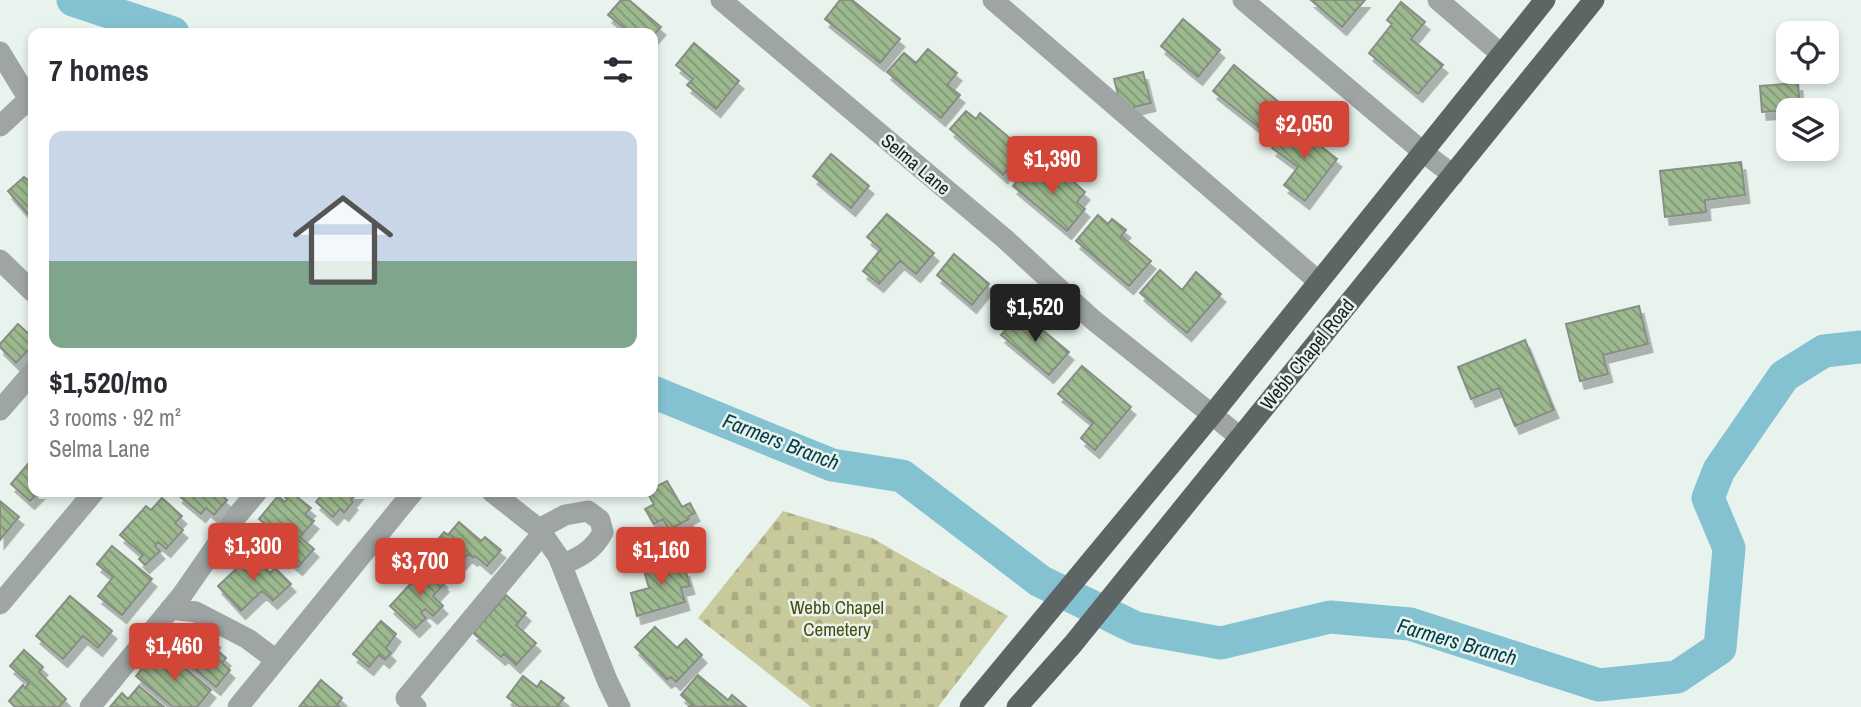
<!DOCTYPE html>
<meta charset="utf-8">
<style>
body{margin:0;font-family:"Archivo Narrow",sans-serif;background:#f7f7f7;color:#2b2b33;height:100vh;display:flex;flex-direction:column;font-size:26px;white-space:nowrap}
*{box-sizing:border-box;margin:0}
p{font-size:23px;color:#7c7c81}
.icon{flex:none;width:38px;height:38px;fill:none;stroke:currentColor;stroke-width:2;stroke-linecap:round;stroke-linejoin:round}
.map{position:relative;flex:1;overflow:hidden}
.drawer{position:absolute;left:28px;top:28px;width:630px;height:469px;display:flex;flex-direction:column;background:#fff;border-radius:14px;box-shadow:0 4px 10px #0003}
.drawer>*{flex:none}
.buttons{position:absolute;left:1776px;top:21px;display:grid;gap:14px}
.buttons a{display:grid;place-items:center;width:63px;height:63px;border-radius:14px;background:#fff;box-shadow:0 4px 10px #0003;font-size:35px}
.price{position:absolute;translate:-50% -60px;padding:0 16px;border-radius:7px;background:#d34637;color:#fff;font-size:23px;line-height:46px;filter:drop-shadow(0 2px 4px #0008)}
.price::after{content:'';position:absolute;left:50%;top:42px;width:21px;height:16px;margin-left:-10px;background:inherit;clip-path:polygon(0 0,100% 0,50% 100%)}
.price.active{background:#222;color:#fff}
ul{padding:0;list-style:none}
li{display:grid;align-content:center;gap:14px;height:371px;padding:0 21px}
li+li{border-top:2px solid #e1e1e2}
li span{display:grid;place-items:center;height:217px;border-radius:14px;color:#555}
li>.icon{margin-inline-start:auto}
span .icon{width:126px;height:126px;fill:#fffc;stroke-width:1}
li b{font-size:30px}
h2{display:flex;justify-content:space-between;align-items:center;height:84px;padding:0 21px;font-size:30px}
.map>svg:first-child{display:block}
</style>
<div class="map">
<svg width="1861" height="707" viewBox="0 0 1861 707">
<defs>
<pattern id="cemetery-stones" width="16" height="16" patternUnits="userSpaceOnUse" patternTransform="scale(1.75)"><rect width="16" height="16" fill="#c9ca9c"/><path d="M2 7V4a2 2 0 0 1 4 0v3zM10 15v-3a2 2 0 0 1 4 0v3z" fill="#acad86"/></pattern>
<pattern id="building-back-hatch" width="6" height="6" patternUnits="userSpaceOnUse" patternTransform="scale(1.75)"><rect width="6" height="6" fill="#9db98f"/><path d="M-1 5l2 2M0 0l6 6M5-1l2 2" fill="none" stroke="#7f9674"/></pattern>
<filter id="shadow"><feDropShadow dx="4.5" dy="8" stdDeviation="0" flood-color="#0004"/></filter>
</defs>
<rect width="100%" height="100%" fill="#e8f3ed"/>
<path fill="url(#cemetery-stones)" d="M 783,511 L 872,538 L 1008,616 L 938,707 L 811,707 L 698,618 Z"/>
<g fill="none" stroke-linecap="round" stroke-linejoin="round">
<path stroke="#84c2d1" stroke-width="33" d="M 73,0 L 173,33
M 653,392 L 832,465 L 902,476 L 1040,581 L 1136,628 L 1221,643 L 1330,617 L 1410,624 L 1599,685 L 1677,677 L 1720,648 L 1729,548 L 1708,498 L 1719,470 L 1784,376 L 1824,351 L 1861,347"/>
</g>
<path fill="url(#building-back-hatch)" stroke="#888d85" stroke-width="2" filter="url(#shadow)" d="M 621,0 L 629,0 L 661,27 L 653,36 L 653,33 L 630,33 L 608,15 Z
M 840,0 L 852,0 L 900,39 L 880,63 L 825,19 Z
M 1311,0 L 1365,0 L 1342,27 Z
M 1401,2 L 1425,22 L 1411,39 L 1443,65 L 1418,94 L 1369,53 L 1392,24 L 1387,20 Z
M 1183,19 L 1220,50 L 1198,77 L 1161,46 Z
M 694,43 L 739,81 L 716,109 L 687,85 L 693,79 L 676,65 Z
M 928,49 L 957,73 L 947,85 L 960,95 L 941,118 L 887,72 L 904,53 L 916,63 Z
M 1234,65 L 1281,104 L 1261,129 L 1213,91 Z
M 1143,72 L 1151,103 L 1122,110 L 1114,79 Z
M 1798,83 L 1800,109 L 1762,112 L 1760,86 Z
M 966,111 L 976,119 L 980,113 L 1024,150 L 1003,175 L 950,129 Z
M 1291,123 L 1337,159 L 1305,201 L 1284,185 L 1298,167 L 1272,148 Z
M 831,154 L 869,186 L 851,208 L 813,176 Z
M 1741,162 L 1745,195 L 1705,200 L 1706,212 L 1665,217 L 1660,171 Z
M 1032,163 L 1056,184 L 1065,174 L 1085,192 L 1077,202 L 1085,209 L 1067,231 L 1013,186 Z
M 24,177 L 32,183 L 31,184 L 33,187 L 33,220 L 8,191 Z
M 887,214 L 934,253 L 916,274 L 900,261 L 879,284 L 863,271 L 881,249 L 867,237 Z
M 1098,215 L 1108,224 L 1112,219 L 1126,230 L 1121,236 L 1151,261 L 1129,286 L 1076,241 Z
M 954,254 L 989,284 L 972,305 L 937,275 Z
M 1160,270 L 1182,290 L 1196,272 L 1221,294 L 1187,333 L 1140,293 Z
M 1639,306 L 1648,344 L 1603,355 L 1608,374 L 1580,381 L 1566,324 Z
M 1021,312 L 1069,352 L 1049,375 L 1001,335 Z
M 18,324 L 33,338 L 33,345 L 16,363 L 0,347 L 0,344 Z
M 1525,340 L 1554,410 L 1515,426 L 1499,388 L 1471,399 L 1458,367 Z
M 1082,366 L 1131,407 L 1095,450 L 1081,438 L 1093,423 L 1058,394 Z
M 33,458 L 33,492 L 39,492 L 30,501 L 11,484 Z
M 667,481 L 682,507 L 690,503 L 695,513 L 688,517 L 689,519 L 669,530 L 663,519 L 654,524 L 645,509 L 654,504 L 647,492 L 653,492 L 653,488 Z
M 181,492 L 222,492 L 220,494 L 227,500 L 214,515 L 206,508 L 201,514 L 178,495 Z
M 283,492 L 291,492 L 311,508 L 305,514 L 314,521 L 300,537 L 314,549 L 298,567 L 260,535 L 267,526 L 259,519 L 278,496 L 285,502 L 287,499 L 281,494 Z
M 324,492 L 323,492 L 358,492 L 351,500 L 353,502 L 344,513 L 340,509 L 333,517 L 316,502 Z
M 162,498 L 182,516 L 175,523 L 183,530 L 166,549 L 158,542 L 155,546 L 160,551 L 145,565 L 139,559 L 143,555 L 120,535 L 146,506 L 151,510 Z
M 0,501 L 19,517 L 0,540 Z
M 459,522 L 481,541 L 485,537 L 501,550 L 487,566 L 475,556 L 473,558 L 468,554 L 453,570 L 429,550 L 444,532 L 448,535 Z
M 112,546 L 152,579 L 122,615 L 98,596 L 113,577 L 97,564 Z
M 252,554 L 270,573 L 275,568 L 291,584 L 273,601 L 262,591 L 241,611 L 218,586 Z
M 674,556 L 678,571 L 685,569 L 690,586 L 681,588 L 685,602 L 637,616 L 631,593 L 649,588 L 642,564 Z
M 428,565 L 443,580 L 442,582 L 444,584 L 433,596 L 443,606 L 433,616 L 425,609 L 421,613 L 426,618 L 415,629 L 390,606 Z
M 506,595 L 526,613 L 516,625 L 536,643 L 516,665 L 504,654 L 501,657 L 473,633 Z
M 70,596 L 112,631 L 98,648 L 83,636 L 63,659 L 36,636 Z
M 381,621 L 396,634 L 386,648 L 391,653 L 385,660 L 379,655 L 369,667 L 353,654 Z
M 184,627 L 187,630 L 190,627 L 198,633 L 202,628 L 216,640 L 212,646 L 226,658 L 222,663 L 230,670 L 216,687 L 172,650 L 182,638 L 178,635 Z
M 655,627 L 677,648 L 686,639 L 702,655 L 676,682 L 671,677 L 667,680 L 635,647 Z
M 24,650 L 43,667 L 39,672 L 66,699 L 59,707 L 15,707 L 9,701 L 23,685 L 25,688 L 29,683 L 10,666 Z
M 167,653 L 211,690 L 197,707 L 173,707 L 136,676 L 149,660 L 156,666 Z
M 698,675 L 728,700 L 732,695 L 745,706 L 688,707 L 692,705 L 681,695 Z
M 523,676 L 537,687 L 541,681 L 564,698 L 558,705 L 561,707 L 520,707 L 507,697 Z
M 321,680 L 342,698 L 337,705 L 340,707 L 299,707 Z
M 139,686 L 164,707 L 110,707 L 122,693 L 128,699 Z"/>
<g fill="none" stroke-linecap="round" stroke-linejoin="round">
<path stroke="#9fa4a4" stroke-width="21" d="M 721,0 L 1005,239 L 1092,319 L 1240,437
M 993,0 L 1318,281
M 1243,0 L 1423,152 L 1453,175
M 1438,0 L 1501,54
M 0,52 L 33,106
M 0,126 L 28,100
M 0,260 L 33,292
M 0,410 L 33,372
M 492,492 L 539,529 L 558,556 L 607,680 L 620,707
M 539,529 L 565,515 L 588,511 L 600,520 L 603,532 C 594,550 580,557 562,565
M 0,604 L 94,492
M 170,609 L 196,612 L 248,639 L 276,660
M 90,707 L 182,595 L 236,517 L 257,492
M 238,707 L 413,492
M 416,707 L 406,698 L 542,534"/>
<path stroke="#5d6665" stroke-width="21" d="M 970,707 L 1211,416 L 1545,0
M 1017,707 L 1073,644 L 1594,0"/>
</g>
<g text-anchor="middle" stroke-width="5" stroke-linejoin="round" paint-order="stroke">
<g font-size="19" fill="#1b1f1d" stroke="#e8f3ed">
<text transform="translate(916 164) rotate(40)" y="7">Selma Lane</text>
<text transform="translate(1307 354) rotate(-51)" y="7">Webb Chapel Road</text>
</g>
<g font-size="19" fill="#4c4c12" stroke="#e8f3ed">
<text x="837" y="614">Webb Chapel<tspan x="837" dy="22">Cemetery</tspan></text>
</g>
<g font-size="21" font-style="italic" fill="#023d49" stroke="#e8f3ed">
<text transform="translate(781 442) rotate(21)" y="7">Farmers Branch</text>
<text transform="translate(1457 642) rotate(16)" y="7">Farmers Branch</text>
</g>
</g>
</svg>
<div class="buttons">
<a><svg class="icon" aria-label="locate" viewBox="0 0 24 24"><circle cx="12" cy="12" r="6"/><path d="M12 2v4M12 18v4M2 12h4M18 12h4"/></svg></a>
<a><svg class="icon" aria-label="layers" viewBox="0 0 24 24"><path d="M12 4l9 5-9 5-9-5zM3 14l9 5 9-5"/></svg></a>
</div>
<b class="price" style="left:1304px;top:161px">$2,050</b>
<b class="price" style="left:1052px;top:196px">$1,390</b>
<b class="price active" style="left:1035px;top:344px">$1,520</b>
<b class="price" style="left:253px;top:583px">$1,300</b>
<b class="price" style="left:661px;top:587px">$1,160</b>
<b class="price" style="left:420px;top:598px">$3,700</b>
<b class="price" style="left:174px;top:683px">$1,460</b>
<section class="drawer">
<h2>7 homes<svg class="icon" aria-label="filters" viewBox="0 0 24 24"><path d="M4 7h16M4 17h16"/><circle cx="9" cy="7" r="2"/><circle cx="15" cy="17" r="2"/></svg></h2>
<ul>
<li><span style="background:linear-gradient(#c9d6e8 60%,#7fa58c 0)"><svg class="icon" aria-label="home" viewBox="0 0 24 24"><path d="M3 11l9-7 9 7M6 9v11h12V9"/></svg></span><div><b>$1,520/mo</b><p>3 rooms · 92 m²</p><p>Selma Lane</p></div></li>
</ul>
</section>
</div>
